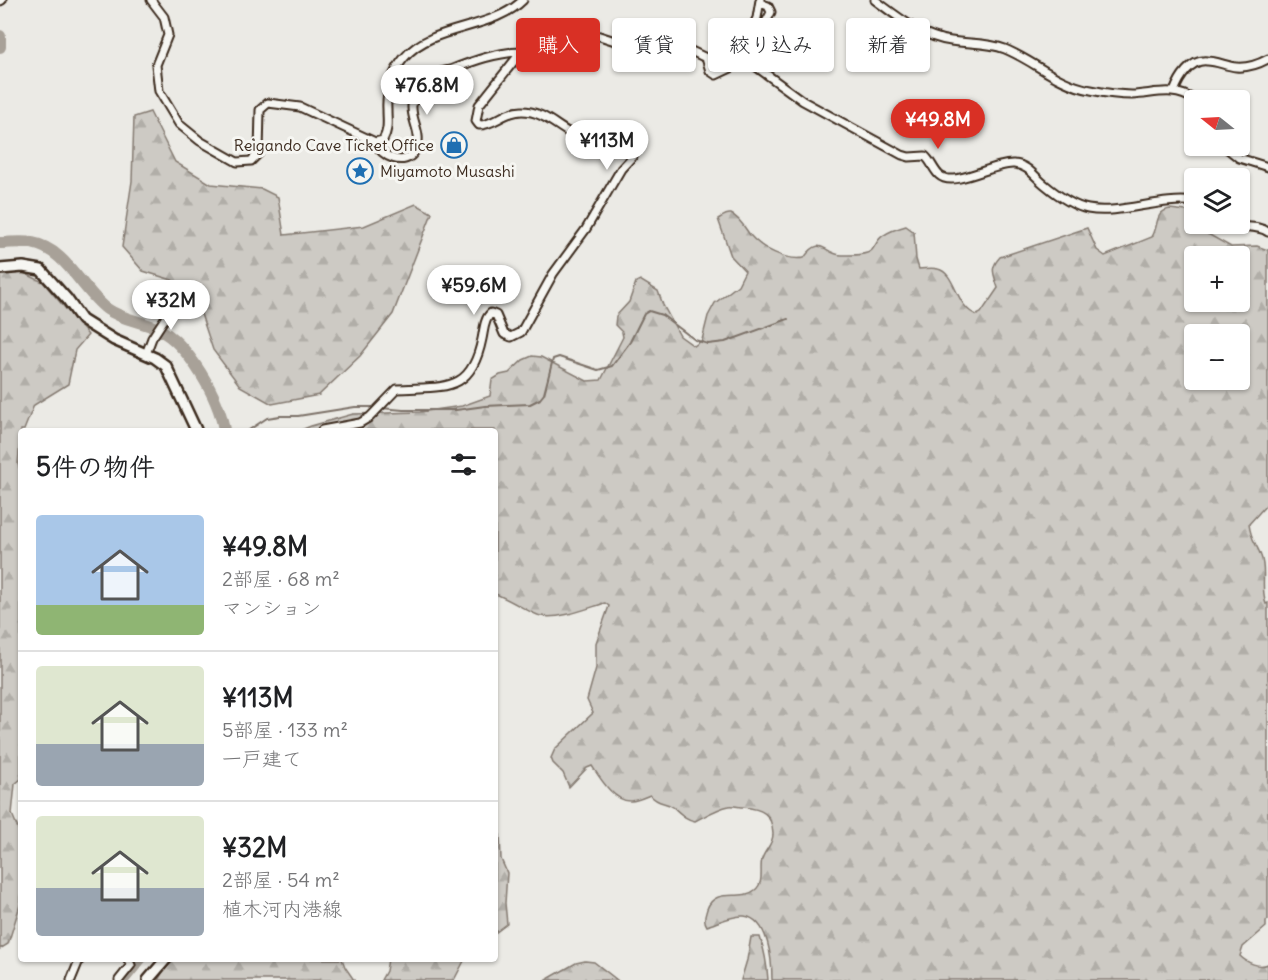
<!DOCTYPE html>
<html lang="ja">
<meta charset="utf-8">
<style>
body{margin:0;font-family:Delius,"Klee One",sans-serif;background:#f2f2f2;color:#202124;height:100vh;display:flex;flex-direction:column;font-size:22px;white-space:nowrap}
*{box-sizing:border-box;margin:0}
p{font-size:20px;color:#757577}
.icon{flex:none;width:33px;height:33px;fill:none;stroke:currentColor;stroke-width:2;stroke-linecap:round;stroke-linejoin:round}
.map{position:relative;flex:1;overflow:hidden}
.side{position:absolute;left:18px;top:428px;width:480px;height:534px;display:flex;flex-direction:column;background:#fff;border-radius:6px;box-shadow:0 2px 4px #0004}
.side>*{flex:none}
.top-card{position:absolute;left:516px;top:18px;width:570px;height:54px;display:flex;gap:12px}
.needle{width:39px;rotate:288deg}
.controls{position:absolute;left:1184px;top:90px;display:grid;gap:12px}
.controls a{display:grid;place-items:center;width:66px;height:66px;border-radius:6px;background:#fff;box-shadow:0 2px 4px #0004;font-size:30px}
.price{position:absolute;translate:-50% -51px;padding:0 14px;border-radius:21px;background:#fff;color:#222;font-size:20px;line-height:39px;filter:drop-shadow(0 2px 3px #0008)}
.price::after{content:'';position:absolute;left:50%;top:36px;width:18px;height:14px;margin-left:-9px;background:inherit;clip-path:polygon(0 0,100% 0,50% 100%)}
.price.current{background:#d93025;color:#fff}
ul{padding:0;list-style:none}
li{display:flex;align-items:center;gap:18px;height:150px;padding:0 18px}
li+li{border-top:2px solid #e0e0e0}
li span{display:grid;place-items:center;flex:none;width:168px;height:120px;border-radius:6px;color:#555}
li>.icon{margin-inline-start:auto}
span .icon{width:72px;height:72px;fill:#fffc;stroke-width:1}
li b{font-size:26px}
h2{display:flex;justify-content:space-between;align-items:center;height:72px;padding:0 18px;font-size:26px}
.pill{padding:0 21px;border-radius:6px;background:#fff;box-shadow:0 2px 4px #0004;font-size:21px;line-height:54px}
.pill.current{background:#d93025;color:#fff}
.map>svg:first-child{display:block}
</style>
<div class="map">
<svg width="1268" height="980" viewBox="0 0 1268 980">
<defs>
<pattern id="forest-firs" width="22" height="20" patternUnits="userSpaceOnUse" patternTransform="scale(1.5)"><rect width="22" height="20" fill="#cdcac4"/><path d="M5 1l3.5 6h-7zM16 11l3.5 6h-7z" fill="#b1aea8"/></pattern>
</defs>
<rect width="100%" height="100%" fill="#ebeae5"/>
<filter id="ink" filterUnits="userSpaceOnUse"><feTurbulence type="fractalNoise" baseFrequency=".0167" numOctaves="2"/><feDisplacementMap in="SourceGraphic" scale="12" xChannelSelector="R" yChannelSelector="G"/><feConvolveMatrix kernelMatrix="1 2 1 2 8 2 1 2 1" color-interpolation-filters="sRGB"/></filter>
<g filter="url(#ink)">
<path fill="url(#forest-firs)" stroke="#847a71" stroke-width="1.5" fill-rule="evenodd" d="M 150,112 L 175,162 L 211,184 L 262,189 L 278,197 L 284,235 L 364,226 L 416,204 L 432,213 L 393,314 L 360,356 L 319,395 L 272,404 L 240,386 L 213,350 L 199,308 L 172,280 L 143,271 L 122,247 L 132,181 L 134,117 Z
M 1170,209 L 1194,212 L 1194,224 L 1202,224 L 1206,233 L 1231,247 L 1257,246 L 1268,250 L 1268,503 L 1249,524 C 1251,541 1256,542 1261,556 C 1267,571 1260,588 1266,604 L 1268,603 L 1268,920 L 1266,921 L 1266,927 L 1243,947 L 1240,956 C 1247,963 1259,968 1268,964 L 1268,980 L 772,980 C 772,961 769,919 744,916 C 732,915 719,922 707,926 C 703,920 705,916 707,909 C 715,886 741,902 755,890 C 765,882 759,869 762,859 C 765,849 773,845 773,834 C 772,813 762,809 743,807 C 739,807 733,805 729,806 C 718,808 705,816 695,821 C 685,819 680,813 673,807 C 664,801 659,805 650,795 C 645,797 637,801 631,801 C 614,802 600,778 592,766 L 587,768 L 569,787 L 563,773 L 553,763 L 551,758 L 555,749 L 593,713 L 587,700 L 596,668 L 596,643 L 609,606 L 605,603 C 588,608 559,620 541,616 C 531,614 508,598 495,594 L 495,430 L 301,430 L 311,426 L 353,414 L 420,412 L 462,406 L 490,396 L 492,380 L 500,375 L 509,373 L 523,360 L 532,356 L 541,357 L 587,381 L 601,380 L 623,337 L 622,332 L 615,325 L 616,316 L 629,302 L 636,282 L 640,280 L 658,291 L 663,305 L 680,336 L 694,346 L 702,340 L 708,316 L 715,303 L 738,285 L 745,271 L 731,256 L 718,219 C 722,217 726,213 731,214 C 739,217 745,228 750,235 C 762,249 786,261 804,258 C 822,232 825,257 844,255 C 852,255 866,256 872,250 C 876,245 878,238 884,235 C 890,231 899,228 906,226 L 914,232 L 916,259 L 919,269 C 925,269 932,267 938,269 C 956,273 955,307 977,315 L 981,313 L 998,288 C 994,274 989,269 1000,257 L 1087,228 L 1097,250 L 1105,256 L 1152,237 C 1159,226 1154,212 1170,209 ZM 1194,256 L 1239,256 L 1239,302 L 1194,302 ZM 1194,334 L 1239,334 L 1239,380 L 1194,380 Z
M 24,273 L 43,282 L 88,335 L 75,350 L 68,384 L 34,405 L 24,430 L 21,430 L 18,464 L 21,473 L 21,779 L 15,784 L 12,814 L 21,836 L 21,902 L 8,944 L 0,949 L 0,274 Z
M 495,829 L 500,835 L 501,859 L 507,873 L 505,903 L 507,924 L 495,933 Z
M 751,937 L 760,937 C 765,952 767,965 768,980 L 741,980 L 747,960 Z
M 171,958 L 342,959 L 345,967 L 354,980 L 158,980 Z
M 388,959 L 388,958 L 465,959 L 454,980 L 381,980 L 386,971 Z
M 585,961 L 594,962 L 617,980 L 546,980 L 576,963 Z"/>
<g fill="none" stroke-linecap="round" stroke-linejoin="round">
<path stroke="#7c7167" stroke-width="2" d="M 381,408 L 403,410 L 456,410 L 485,406 L 530,404 L 540,399 L 544,394 L 553,359 L 559,357 L 598,370 L 612,366 L 630,342 L 644,314 L 649,311 L 662,315 L 695,340 L 708,344 L 725,342 L 788,319
M 249,430 L 267,418 L 280,416 L 298,416 L 355,407 L 375,407"/>
<path stroke="#a8a198" stroke-width="12" d="M 0,36 L 0,47
M 0,243 C 10,243 22,241 32,243 C 66,249 81,289 107,309 C 123,320 141,321 158,329 C 188,343 219,398 224,430
M 123,980 L 141,958"/>
<g stroke="#3b2a1e" stroke-width="11">
<path id="street" d="M 151,0 L 164,17 L 168,35 L 156,65 L 159,91 L 179,124 L 200,141 L 237,162 L 251,161 L 259,153 L 260,110 L 268,103 L 300,107 L 375,142 L 383,140 C 389,129 387,122 387,109 C 386,92 392,72 404,58 C 432,24 492,31 523,0
M 875,0 C 898,17 922,37 951,41 C 969,44 988,42 1005,49 C 1036,62 1057,84 1091,90 C 1105,93 1119,95 1132,95 C 1155,94 1174,86 1194,100
M 0,1 L 2,0
M 760,3 L 768,6 L 771,12 C 765,27 746,47 751,63 L 803,101 L 902,155 L 909,157 L 925,156 C 931,161 933,169 939,175 C 954,189 995,162 1014,164 C 1028,165 1034,176 1044,184 C 1056,194 1072,206 1088,209 C 1120,215 1162,197 1194,202
M 1174,92 C 1179,78 1191,59 1207,61 C 1217,61 1226,66 1236,67 C 1248,68 1257,65 1268,59
M 375,142 C 381,157 405,168 415,151 C 424,135 411,122 412,106 C 414,93 421,82 432,76 C 437,73 444,71 450,70 C 473,61 497,52 522,52
M 1224,146 L 1239,158 L 1268,167
M 1231,224 C 1243,229 1257,224 1268,232
M 146,354 L 152,338 L 169,312
M 322,430 L 360,423 L 370,417 L 397,389 C 444,386 471,394 482,339 C 484,330 484,319 491,313 L 496,315 L 504,334 L 511,337 L 521,332 L 553,274 L 586,229 L 621,169 L 633,156 C 629,146 622,136 613,131 C 603,125 592,137 582,137 C 564,136 548,111 522,111 C 504,111 495,125 479,125 L 476,121 L 479,105 L 487,95 L 518,56 L 548,27 L 566,25 L 618,42 L 687,49 L 706,58 L 710,71 L 716,75 L 733,67 L 757,18 L 760,0
M 71,980 L 80,958
M 119,980 L 131,965 L 127,958"/>
</g>
<g stroke="#3b2a1e" stroke-width="14">
<path id="secondary" d="M 0,269 L 23,267 L 41,270 L 67,299 L 82,320 L 114,340 L 155,358 L 166,366 L 196,430
M 148,980 L 167,958"/>
</g>
<use href="#street" stroke="#f6f6f2" stroke-width="7"/>
<use href="#secondary" stroke="#f6f6f2" stroke-width="9"/>
</g>
</g>
<defs>
<g id="shop-ring" transform="scale(1.35)"><circle r="9.5" fill="#f6f6f2" stroke="#1f6fb2" stroke-width="1.5"/><path d="M-5-2.5h2.3a2.7 3.5 0 0 1 5.4 0H5L5.5 6h-11ZM-1.5-2.5h3a1.5 2.3 0 0 0-3 0Z" fill="#1f6fb2"/></g>
<g id="sight-ring" transform="scale(1.35)"><circle r="9.5" fill="#f6f6f2" stroke="#1f6fb2" stroke-width="1.5"/><path d="M0-6L1.8-2.2L6-1.7L2.9 1.2L3.7 5.4L0 3.3L-3.7 5.4L-2.9 1.2L-6-1.7L-1.8-2.2Z" fill="#1f6fb2"/></g>
</defs>
<g fill-rule="evenodd">
<use href="#shop-ring" x="454" y="145"/>
<use href="#sight-ring" x="360" y="171"/>
</g>
<g text-anchor="middle" stroke-width="6" stroke-linejoin="round" paint-order="stroke">
<g font-size="16" fill="#3b2a1e" stroke="#f6f6f2" text-anchor="end">
<text x="434" y="151">Reigando Cave Ticket Office</text>
<text x="380" y="177" text-anchor="start">Miyamoto Musashi</text>
</g>
</g>
</svg>
<div class="controls">
<a><svg class="needle" viewBox="-14 -14 28 28"><path d="M0-13l5 13h-10z" fill="#e53935"/><path d="M0 13l5-13h-10z" fill="#757577"/></svg></a>
<a><svg class="icon" aria-label="layers" viewBox="0 0 24 24"><path d="M12 4l9 5-9 5-9-5zM3 14l9 5 9-5"/></svg></a>
<a>+</a>
<a>−</a>
</div>
<b class="price" style="left:427px;top:116px">¥76.8M</b>
<b class="price current" style="left:938px;top:150px">¥49.8M</b>
<b class="price" style="left:607px;top:171px">¥113M</b>
<b class="price" style="left:474px;top:316px">¥59.6M</b>
<b class="price" style="left:171px;top:331px">¥32M</b>
<div class="top-card">
<a class="pill current">購入</a>
<a class="pill">賃貸</a>
<a class="pill">絞り込み</a>
<a class="pill">新着</a>
</div>
<section class="side">
<h2>5件の物件<svg class="icon" aria-label="filters" viewBox="0 0 24 24"><path d="M4 7h16M4 17h16"/><circle cx="9" cy="7" r="2"/><circle cx="15" cy="17" r="2"/></svg></h2>
<ul>
<li><span style="background:linear-gradient(#a9c7e8 75%,#8fb573 0)"><svg class="icon" aria-label="home" viewBox="0 0 24 24"><path d="M3 11l9-7 9 7M6 9v11h12V9"/></svg></span><div><b>¥49.8M</b><p>2部屋 · 68 m²</p><p>マンション</p></div></li>
<li><span style="background:linear-gradient(#dfe7d0 65%,#9aa5b1 0)"><svg class="icon" aria-label="home" viewBox="0 0 24 24"><path d="M3 11l9-7 9 7M6 9v11h12V9"/></svg></span><div><b>¥113M</b><p>5部屋 · 133 m²</p><p>一戸建て</p></div></li>
<li><span style="background:linear-gradient(#dfe7d0 60%,#9aa5b1 0)"><svg class="icon" aria-label="home" viewBox="0 0 24 24"><path d="M3 11l9-7 9 7M6 9v11h12V9"/></svg></span><div><b>¥32M</b><p>2部屋 · 54 m²</p><p>植木河内港線</p></div></li>
</ul>
</section>
</div>
